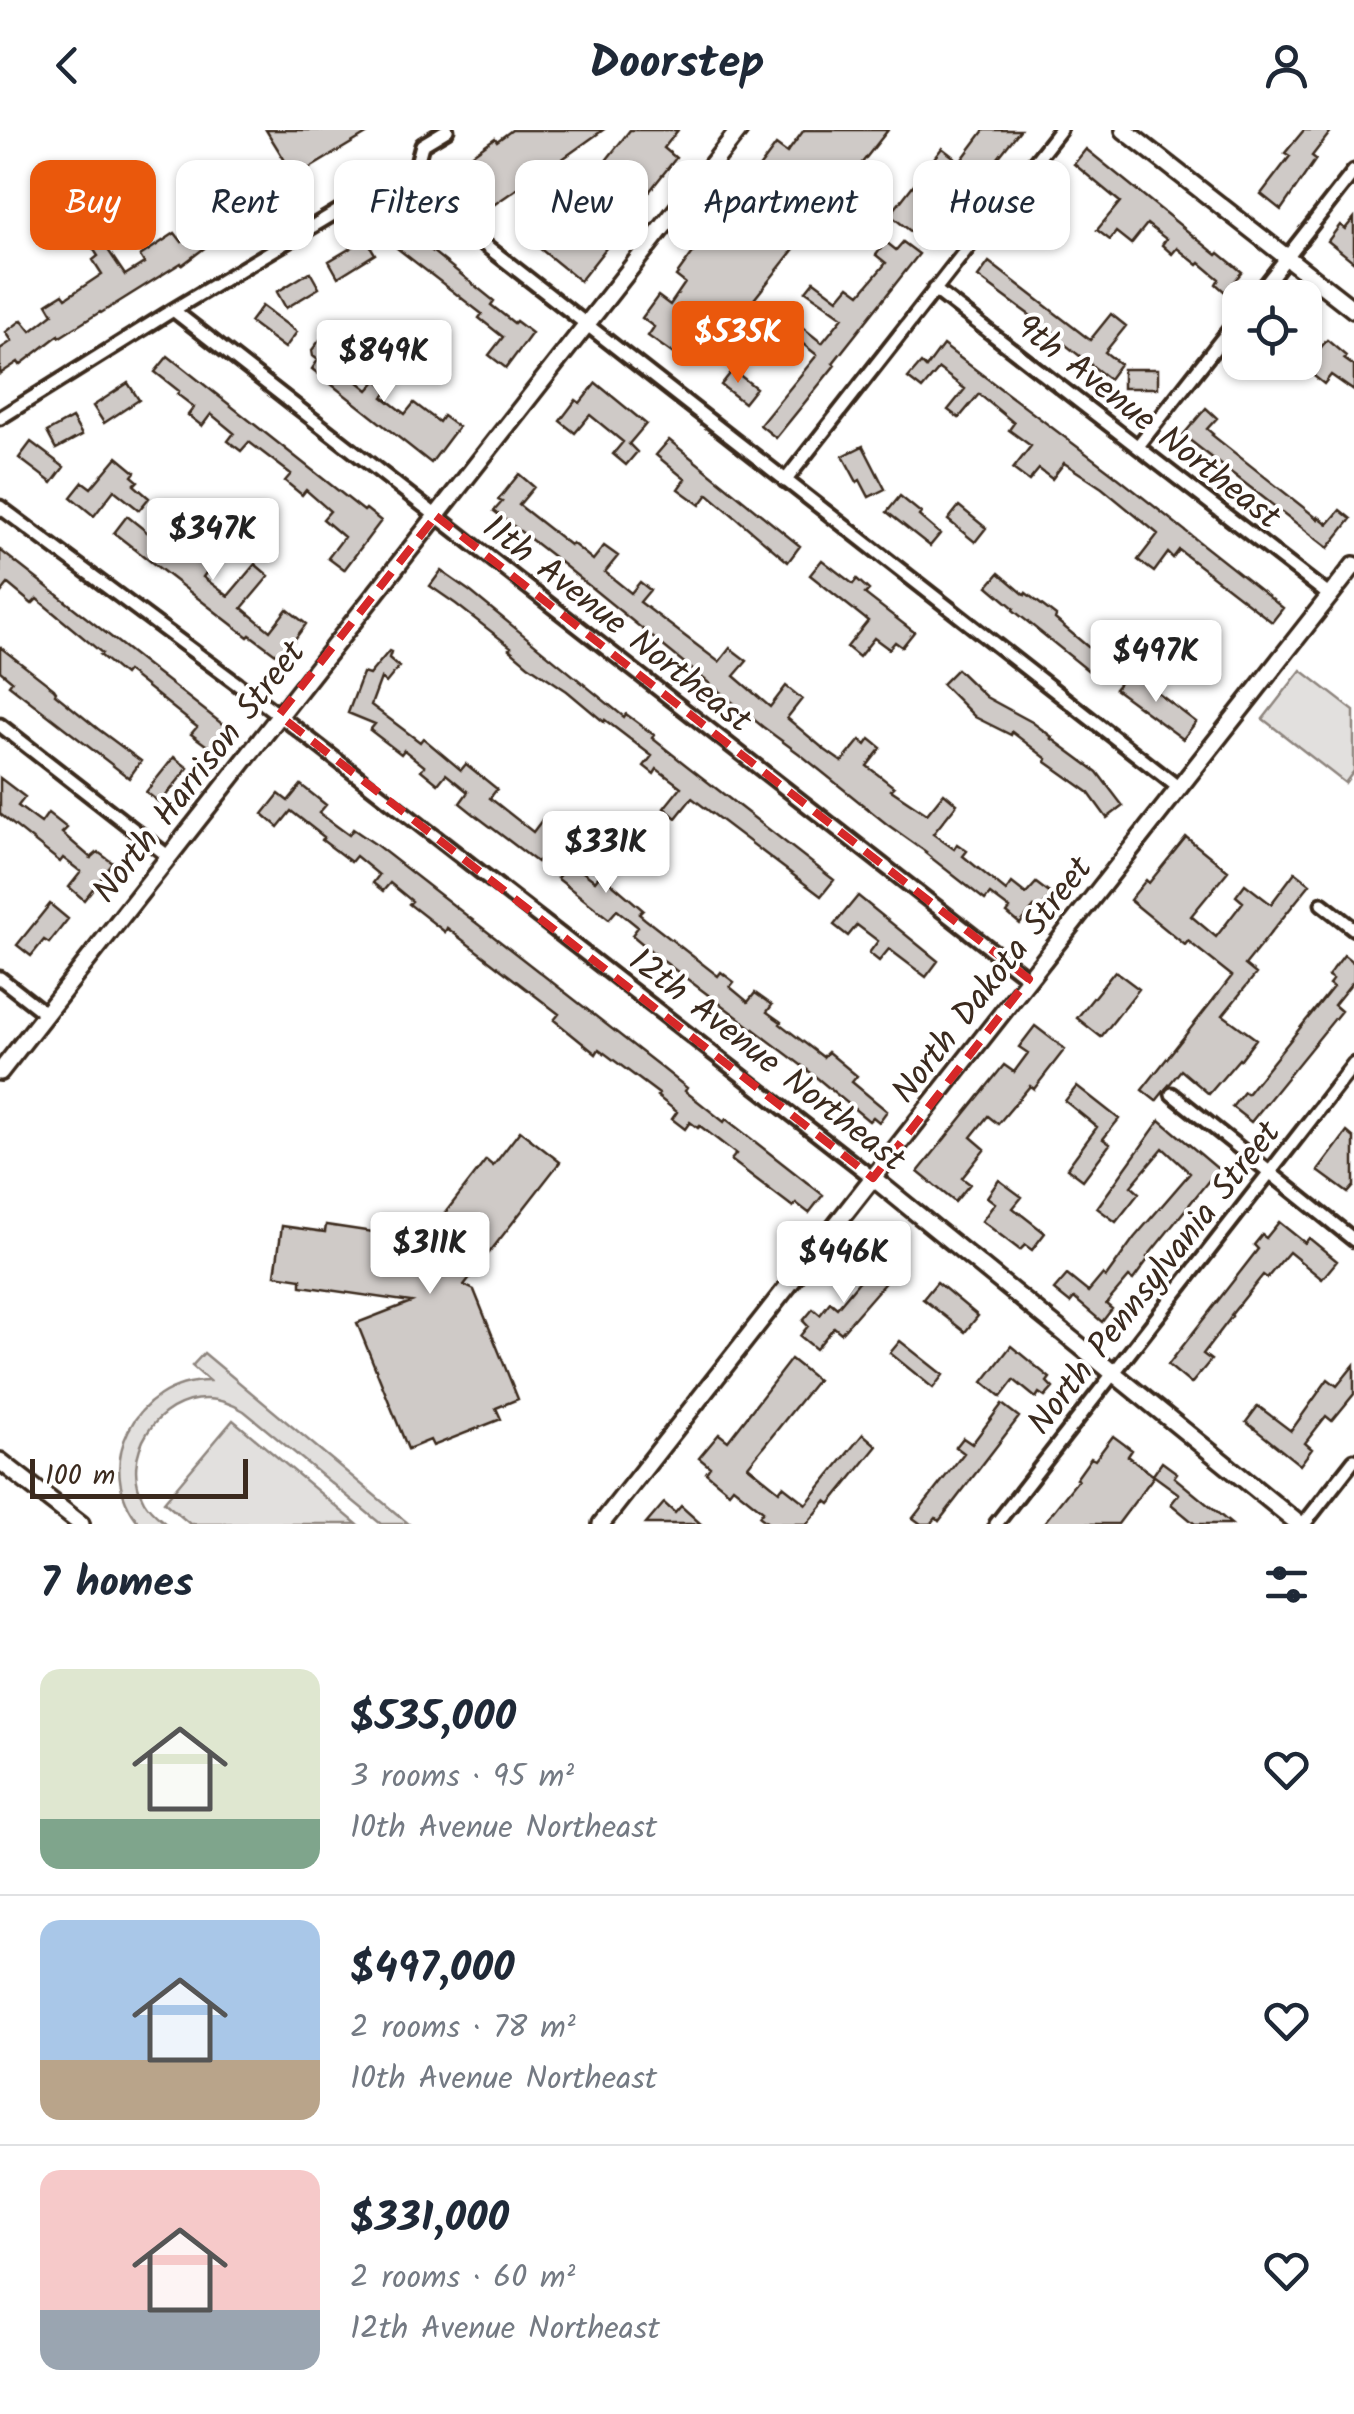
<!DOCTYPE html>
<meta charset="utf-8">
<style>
body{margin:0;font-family:Kalam,sans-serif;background:#f2f2f3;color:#1f2937;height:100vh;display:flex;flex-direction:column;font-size:38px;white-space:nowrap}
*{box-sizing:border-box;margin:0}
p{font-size:32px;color:#747a83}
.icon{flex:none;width:55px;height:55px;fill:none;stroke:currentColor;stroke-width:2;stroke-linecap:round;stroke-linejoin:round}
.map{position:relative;height:1394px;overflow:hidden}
.details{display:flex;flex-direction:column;background:#fff;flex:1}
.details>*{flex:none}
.top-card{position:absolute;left:30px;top:30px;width:1295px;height:90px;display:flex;gap:20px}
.fabs{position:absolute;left:1222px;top:150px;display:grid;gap:20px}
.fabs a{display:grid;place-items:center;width:100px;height:100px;border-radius:20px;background:#fff;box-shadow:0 2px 8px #0004;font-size:50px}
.scale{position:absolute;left:30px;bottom:25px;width:218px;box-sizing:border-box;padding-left:10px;border:5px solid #3b2a1e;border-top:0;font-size:28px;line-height:35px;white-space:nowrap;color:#3b2a1e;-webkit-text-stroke:8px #fff;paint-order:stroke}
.price{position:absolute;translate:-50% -85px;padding:0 22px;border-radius:10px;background:#fff;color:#222;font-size:32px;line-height:65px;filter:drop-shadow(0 2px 5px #0008)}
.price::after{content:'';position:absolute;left:50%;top:60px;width:30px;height:22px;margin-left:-15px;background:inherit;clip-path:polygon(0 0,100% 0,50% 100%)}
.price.current{background:#ea580c;color:#fff}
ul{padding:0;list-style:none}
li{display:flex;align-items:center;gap:30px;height:250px;padding:0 40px}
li+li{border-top:2px solid #e0e1e3}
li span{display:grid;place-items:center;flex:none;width:280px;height:200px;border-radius:20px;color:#555}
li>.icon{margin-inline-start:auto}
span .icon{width:120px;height:120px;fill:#fffc;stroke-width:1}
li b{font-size:42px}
h2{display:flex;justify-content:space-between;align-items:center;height:120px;padding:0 40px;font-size:42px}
.pill{padding:0 35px;border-radius:20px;background:#fff;box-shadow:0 2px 8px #0004;font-size:35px;line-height:90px}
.pill.current{background:#ea580c;color:#fff}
header{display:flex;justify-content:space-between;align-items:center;height:130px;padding:0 40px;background:#fff;font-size:45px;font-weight:600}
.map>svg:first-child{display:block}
</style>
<header><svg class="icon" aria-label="back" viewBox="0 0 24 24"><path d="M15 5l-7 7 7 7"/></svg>Doorstep<svg class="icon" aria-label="person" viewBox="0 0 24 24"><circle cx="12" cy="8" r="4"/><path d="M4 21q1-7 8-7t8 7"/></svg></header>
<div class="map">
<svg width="1354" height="1394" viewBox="0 0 1354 1394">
<rect width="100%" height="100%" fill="#fff"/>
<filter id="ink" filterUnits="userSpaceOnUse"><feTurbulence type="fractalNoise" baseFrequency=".01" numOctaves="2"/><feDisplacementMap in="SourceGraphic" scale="20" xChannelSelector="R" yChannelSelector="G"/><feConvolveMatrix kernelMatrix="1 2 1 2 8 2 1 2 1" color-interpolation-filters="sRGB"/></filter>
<g filter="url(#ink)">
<path fill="#e2e0de" stroke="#8e857e" stroke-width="2.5" d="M 1301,540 L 1354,581 L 1354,641 L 1345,653 L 1263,589 Z
M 204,1223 L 409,1394 L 381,1394 L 244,1281 C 232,1274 221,1269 207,1269 C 157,1268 119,1326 144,1371 C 149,1380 158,1387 166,1394 L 140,1394 C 91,1336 135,1251 209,1251 L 192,1236 Z
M 233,1290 L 357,1394 L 190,1394 L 164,1372 Z"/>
<path fill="#cfcac7" stroke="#3b2a1e" stroke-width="2.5" d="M 266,0 L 373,0 L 295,47 Z
M 512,0 L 603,0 L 519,60 L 518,58 L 489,78 L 466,46 L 475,40 L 467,28 L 495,8 L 497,11 Z
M 630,0 L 678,0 L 664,18 L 676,28 L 633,82 L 621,73 L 605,93 L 618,103 L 580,151 L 538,117 Z
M 804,0 L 888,0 L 710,225 L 694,213 L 682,230 L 648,206 L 654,197 L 642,188 L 658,166 L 670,175 L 685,153 L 676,146 L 692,124 L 717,91 L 728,99 L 744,78 L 734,71 L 776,15 L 787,23 Z
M 984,0 L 1020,0 L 987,42 L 976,34 L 918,107 L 890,85 L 942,18 L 960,32 Z
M 1304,0 L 1332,0 L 1312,26 L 1316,29 L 1281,80 L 1261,64 L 1290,26 L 1285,23 Z
M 1086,19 L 1217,125 L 1219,123 L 1242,142 L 1225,162 L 1216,154 L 1219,149 L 1200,133 L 1198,135 L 1177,118 L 1172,124 L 1162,115 L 1166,109 L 1147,94 L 1131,114 L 1116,102 L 1110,110 L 1097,100 L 1120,72 L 1074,34 Z
M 285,49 L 295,64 L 261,86 L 259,83 L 221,111 L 219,107 L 182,135 L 181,133 L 101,183 L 100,182 L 60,207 L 59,205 L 20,235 L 18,232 L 0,244 L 0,219 L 12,211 L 6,202 L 22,190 L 31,201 L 53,184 L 47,174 L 63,164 L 66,168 L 102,144 L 93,130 L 98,126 L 94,120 L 104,114 L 125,145 L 144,133 L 140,126 L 175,103 L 182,112 L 207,92 L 203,87 L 236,62 L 245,74 Z
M 1354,88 L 1354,132 L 1328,111 L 1340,95 L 1345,99 Z
M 396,92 L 494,171 L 491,175 L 514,193 L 516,191 L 532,203 L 506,238 L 489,225 L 503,207 L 479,188 L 482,184 L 384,108 Z
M 366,109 L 375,124 L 338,147 L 329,131 Z
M 886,112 L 896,120 L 903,112 L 919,124 L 833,233 L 835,235 L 776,308 L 760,295 L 817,225 L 794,207 L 802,197 L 822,213 L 843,187 L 806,161 L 814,151 L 838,169 L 849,156 L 860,164 L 886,133 L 876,125 Z
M 989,132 L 1090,210 L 1111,184 L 1126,196 L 1105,222 L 1120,234 L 1109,249 L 1053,205 L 1054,203 L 978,147 Z
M 310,142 L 319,158 L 286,178 L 277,162 Z
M 262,176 L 297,202 L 285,218 L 250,192 Z
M 322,207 L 349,229 L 341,238 L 368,260 L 377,250 L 389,260 L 383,267 L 405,284 L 414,273 L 439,292 L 443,286 L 458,297 L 431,333 L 312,239 L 318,230 L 313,226 L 312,220 Z
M 1327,210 L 1346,226 L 1344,229 L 1354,236 L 1354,261 L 1331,245 L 1324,254 L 1304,238 Z
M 943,215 L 1112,343 L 1283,478 L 1272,492 L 1179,420 L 1173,428 L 1168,423 L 1154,442 L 1138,430 L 1158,404 L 1102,358 L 1064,333 L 1052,349 L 1039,339 L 1029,351 L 1013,339 L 1031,316 L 1009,300 L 1014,293 L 979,264 L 959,288 L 948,280 L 965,259 L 939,239 L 922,259 L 908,248 L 921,233 L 926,238 Z
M 168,226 L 364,381 L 366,379 L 381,391 L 344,440 L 328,428 L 344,407 L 323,389 L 330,381 L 306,360 L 302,365 L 285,351 L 291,344 L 249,312 L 241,321 L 228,311 L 234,303 L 211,284 L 202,296 L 188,285 L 194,277 L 177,264 L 179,261 L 155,242 Z
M 1123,239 L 1158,239 L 1158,258 L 1123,258 Z
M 733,240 L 756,258 L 744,273 L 721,255 Z
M 128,253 L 139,270 L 104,293 L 93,276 Z
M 596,253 L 646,294 L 629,314 L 637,322 L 626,335 L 613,324 L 623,312 L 590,285 L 575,303 L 560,291 L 576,270 L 580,273 Z
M 1206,278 L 1217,288 L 1207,299 L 1213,304 L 1212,305 L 1318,389 L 1319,387 L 1328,394 L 1340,380 L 1351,389 L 1328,418 L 1183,305 Z
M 72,288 L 82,305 L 56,319 L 47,302 Z
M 669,310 L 800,416 L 788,432 L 708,364 L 700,375 L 678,359 L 685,349 L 656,325 Z
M 31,312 L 64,337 L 52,353 L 19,328 Z
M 863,316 L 885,359 L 869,367 L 860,350 L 857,352 L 843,326 Z
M 117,327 L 135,342 L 132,346 L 138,351 L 134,355 L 149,368 L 139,380 L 114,360 L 94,386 L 71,367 L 83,352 L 91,358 Z
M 519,344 L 534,357 L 519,375 L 570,415 L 572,413 L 593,430 L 604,416 L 618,426 L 605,442 L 631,463 L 640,452 L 650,460 L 640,472 L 719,532 L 730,518 L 747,531 L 734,546 L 770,577 L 786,556 L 802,569 L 787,588 L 825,620 L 842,632 L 860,610 L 866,615 L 870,609 L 881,618 L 867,636 L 894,657 L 891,660 L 927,684 L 944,663 L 957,674 L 933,704 L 954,719 L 957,714 L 967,721 L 963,726 L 1006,761 L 1012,753 L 1026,764 L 1036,753 L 1052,765 L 1039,781 L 1034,777 L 1020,794 L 1007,783 L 1010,779 L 990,764 L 985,770 L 925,723 L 926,722 L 888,695 L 801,625 L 763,597 L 555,428 L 494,381 L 502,372 L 498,370 Z
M 900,366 L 921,383 L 919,386 L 940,404 L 930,416 L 887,382 Z
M 959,376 L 986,398 L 975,412 L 948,390 Z
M 127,386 L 167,418 L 171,413 L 177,417 L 199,390 L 212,401 L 197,420 L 214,432 L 203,447 L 228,466 L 255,434 L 269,446 L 242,478 L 270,501 L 287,479 L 306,494 L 281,528 L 250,505 L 248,507 L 114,403 Z
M 0,420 L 226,597 L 210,618 L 191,604 L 197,597 L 127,541 L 124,545 L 100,525 L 102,523 L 37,469 L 32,474 L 8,454 L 0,464 Z
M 822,430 L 853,454 L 857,449 L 869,460 L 865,464 L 914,502 L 902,517 L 895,512 L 889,519 L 874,508 L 859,527 L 847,517 L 868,491 L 810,445 Z
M 441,441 L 471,462 L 624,587 L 626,584 L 654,605 L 652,608 L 686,635 L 834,750 L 821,766 L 692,668 L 676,688 L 664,678 L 681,657 L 657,639 L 654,644 L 644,636 L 652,626 L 605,590 L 604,592 L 567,561 L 528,535 L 509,519 L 511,517 L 456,474 L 430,456 Z
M 999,443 L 1025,465 L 1026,463 L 1056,486 L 1055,489 L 1107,533 L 1096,547 L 1013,480 L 1014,478 L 988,456 Z
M 0,517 L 54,559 L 56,562 L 55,564 L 98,599 L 141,631 L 129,648 L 9,555 L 12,551 L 0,541 Z
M 389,521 L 391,522 L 389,528 L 399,537 L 386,553 L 381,548 L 371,575 L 420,612 L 423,608 L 461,640 L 466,634 L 497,659 L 490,668 L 533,702 L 542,690 L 551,698 L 546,705 L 567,722 L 563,727 L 595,751 L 606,737 L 614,744 L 609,751 L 643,780 L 639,784 L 645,789 L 718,846 L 721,842 L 734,852 L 730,857 L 748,872 L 755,863 L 772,875 L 767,882 L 781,892 L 780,894 L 823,927 L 828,922 L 857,946 L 852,952 L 887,981 L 879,992 L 873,987 L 869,991 L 805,938 L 662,830 L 632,805 L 638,797 L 617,780 L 609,789 L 557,748 L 563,741 L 542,726 L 537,732 L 475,685 L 460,673 L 468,662 L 446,644 L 438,654 L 421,640 L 424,636 L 404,620 L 401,624 L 370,600 L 375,594 L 348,583 L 363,543 L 369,545 Z
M 957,539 L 986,567 L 1032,592 L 1052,607 L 1051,608 L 1097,642 L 1123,676 L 1107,688 L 1088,662 L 1046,632 L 1047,629 L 1012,602 L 1011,605 L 975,587 L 942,554 Z
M 1139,544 L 1149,552 L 1147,555 L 1196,592 L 1183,609 L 1115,559 L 1127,545 L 1134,550 Z
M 174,627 L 188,638 L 160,673 L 146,662 Z
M 0,648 L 25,667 L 18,676 L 41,693 L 48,683 L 67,698 L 62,703 L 91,728 L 98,722 L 113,733 L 84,770 L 69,757 L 81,742 L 63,728 L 60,732 L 0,684 Z
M 301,655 L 326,675 L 319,683 L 349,705 L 353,699 L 375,714 L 657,934 L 687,958 L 685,961 L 724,992 L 726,989 L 823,1065 L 809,1083 L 796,1073 L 793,1077 L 731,1030 L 736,1024 L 700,996 L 698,998 L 690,992 L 685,999 L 672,989 L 677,982 L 657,966 L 659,964 L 599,919 L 596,924 L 554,890 L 559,884 L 447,798 L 445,802 L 409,774 L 412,771 L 390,753 L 383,761 L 373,753 L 379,745 L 356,726 L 351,732 L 322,710 L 324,707 L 291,681 L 278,697 L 263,684 L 279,664 L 288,671 Z
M 1186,707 L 1228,741 L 1191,786 L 1216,807 L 1243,772 L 1236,766 L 1245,754 L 1271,774 L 1295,742 L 1310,754 L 1245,835 L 1256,844 L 1223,885 L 1256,909 L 1240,930 L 1239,929 L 1209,964 L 1181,940 L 1156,971 L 1142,960 L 1232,846 L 1188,811 L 1185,815 L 1130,770 L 1146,750 L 1149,753 Z
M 858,766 L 938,831 L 926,847 L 889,819 L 879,831 L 869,823 L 878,811 L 857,795 L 848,806 L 834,795 Z
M 50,774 L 68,789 L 49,813 L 44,810 L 31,826 L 17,815 Z
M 1344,825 L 1354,833 L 1354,850 L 1334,875 L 1341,881 L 1251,992 L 1232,977 L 1244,962 L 1247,964 L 1333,857 L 1329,854 L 1333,849 L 1328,846 Z
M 1115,841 L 1139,859 L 1101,907 L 1077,888 Z
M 1035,896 L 1065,919 L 1034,959 L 1030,956 L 998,994 L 988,986 L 971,1007 L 985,1019 L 962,1048 L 970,1054 L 955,1072 L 918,1042 L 1004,935 L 1014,942 L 1028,923 L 1019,917 Z
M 1077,956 L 1119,989 L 1103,1009 L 1110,1014 L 1083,1050 L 1067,1038 L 1097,997 L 1065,971 Z
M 1160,990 L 1218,1039 L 1147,1127 L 1149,1128 L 1133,1150 L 1129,1147 L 1106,1174 L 1112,1179 L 1102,1192 L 1074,1168 L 1070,1173 L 1054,1160 L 1067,1145 L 1088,1162 L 1103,1144 L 1106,1147 L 1134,1108 L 1190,1043 L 1163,1018 L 1131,1056 L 1139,1063 L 1116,1092 L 1097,1078 Z
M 520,1001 L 560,1032 L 464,1155 L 474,1160 L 518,1269 L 496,1278 L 501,1289 L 433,1316 L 430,1310 L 408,1319 L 357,1193 L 411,1172 L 301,1156 L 301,1149 L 275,1145 L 282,1096 L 325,1102 L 326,1095 L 406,1107 L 421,1094 L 438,1092 L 486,1030 L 493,1036 Z
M 1347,1002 L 1354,1008 L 1354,1056 L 1348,1063 L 1318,1041 Z
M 999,1050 L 1022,1067 L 1013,1078 L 1045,1103 L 1032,1120 L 1025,1115 L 1020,1120 L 982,1091 L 995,1073 L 987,1067 Z
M 1279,1092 L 1305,1113 L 1309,1108 L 1337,1131 L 1322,1149 L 1289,1122 L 1267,1148 L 1263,1145 L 1231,1185 L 1232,1186 L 1203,1224 L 1211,1230 L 1191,1254 L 1168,1235 L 1258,1119 L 1254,1115 L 1262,1105 L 1266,1108 Z
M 866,1129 L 889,1148 L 841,1203 L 834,1197 L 816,1219 L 800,1206 L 808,1196 L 803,1191 L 813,1179 L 820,1185 L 830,1172 L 837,1178 L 861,1149 L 854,1144 Z
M 937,1152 L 978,1186 L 965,1202 L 923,1169 Z
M 900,1211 L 943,1245 L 933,1258 L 890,1223 Z
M 1011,1216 L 1050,1248 L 1047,1252 L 1053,1258 L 1045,1267 L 1039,1263 L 1036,1268 L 1014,1250 L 1001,1267 L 983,1252 Z
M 791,1229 L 817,1250 L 748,1336 L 779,1361 L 783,1356 L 806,1374 L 863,1304 L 877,1316 L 830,1374 L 826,1371 L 807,1394 L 769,1394 L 759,1386 L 763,1381 L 733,1357 L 729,1362 L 706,1343 L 710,1337 L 699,1328 L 719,1304 L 728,1311 Z
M 1354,1235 L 1354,1264 L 1332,1291 L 1326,1286 L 1305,1313 L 1312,1319 L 1300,1335 L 1246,1292 L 1258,1276 L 1291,1301 L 1328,1249 L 1337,1256 Z
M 1002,1274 L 1019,1287 L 939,1391 L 936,1388 L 931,1394 L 921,1394 L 913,1388 L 964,1323 L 956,1317 L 963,1308 L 972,1314 Z
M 1113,1306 L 1132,1320 L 1128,1326 L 1154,1346 L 1118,1394 L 1043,1394 L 1078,1350 L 1076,1349 L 1091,1328 L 1095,1330 Z
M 1162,1332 L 1177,1343 L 1174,1347 L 1231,1394 L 1195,1394 L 1171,1374 L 1179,1364 L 1153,1345 Z
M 664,1373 L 675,1383 L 681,1376 L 701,1394 L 646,1394 Z"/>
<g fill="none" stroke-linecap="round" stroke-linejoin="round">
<g stroke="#3b2a1e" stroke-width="19">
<path id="street" d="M 410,59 L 422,15 L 447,0
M 934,159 L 1330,466
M 1255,168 L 1354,41
M 173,180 L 1029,849
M 0,288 L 173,180 L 365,65 C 392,54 399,52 425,68 L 1179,658
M 1138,316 L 1240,186
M 785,351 L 1060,0
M 0,377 L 279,585 L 873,1048
M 0,595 L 169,727
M 1322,774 L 1354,799
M 0,848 L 46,884
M 1172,964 L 1354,1110
M 996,1394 L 1354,934
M 1304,1394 L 1354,1330"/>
</g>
<g stroke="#3b2a1e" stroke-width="22">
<path id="secondary" d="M 1124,0 L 1354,180
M 0,942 L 739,0
M 873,1048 L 1299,1394
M 0,1331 L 81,1394
M 601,1394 L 1354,435"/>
</g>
<use href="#street" stroke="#fff" stroke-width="11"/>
<use href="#secondary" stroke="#fff" stroke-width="15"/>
</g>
</g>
<path fill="none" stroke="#d62828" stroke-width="8" stroke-dasharray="20 12" stroke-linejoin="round" d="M 436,386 L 1029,849 L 873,1048 L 279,585 Z"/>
<g text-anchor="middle" stroke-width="8" stroke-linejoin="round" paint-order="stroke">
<g font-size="35" fill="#3b2a1e" stroke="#fff">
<text transform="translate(1149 291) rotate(38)" y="12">9th Avenue Northeast</text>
<text transform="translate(618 493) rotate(38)" y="12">11th Avenue Northeast</text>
<text transform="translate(198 641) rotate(-52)" y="12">North Harrison Street</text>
<text transform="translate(991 849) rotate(-52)" y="12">North Dakota Street</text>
<text transform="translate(768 929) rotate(38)" y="12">12th Avenue Northeast</text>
<text transform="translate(1153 1147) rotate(-52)" y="12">North Pennsylvania Street</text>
</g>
</g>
</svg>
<div class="fabs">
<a><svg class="icon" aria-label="locate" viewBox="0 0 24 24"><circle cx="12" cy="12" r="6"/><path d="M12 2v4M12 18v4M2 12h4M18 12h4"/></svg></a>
</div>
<div class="scale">100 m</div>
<b class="price current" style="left:738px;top:256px">$535K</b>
<b class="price" style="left:384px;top:275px">$849K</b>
<b class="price" style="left:213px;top:453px">$347K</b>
<b class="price" style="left:1156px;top:575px">$497K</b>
<b class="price" style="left:606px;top:766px">$331K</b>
<b class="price" style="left:430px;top:1167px">$311K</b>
<b class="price" style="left:844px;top:1176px">$446K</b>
<div class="top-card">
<a class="pill current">Buy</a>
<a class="pill">Rent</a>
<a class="pill">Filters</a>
<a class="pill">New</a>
<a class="pill">Apartment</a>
<a class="pill">House</a>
</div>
</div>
<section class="details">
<h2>7 homes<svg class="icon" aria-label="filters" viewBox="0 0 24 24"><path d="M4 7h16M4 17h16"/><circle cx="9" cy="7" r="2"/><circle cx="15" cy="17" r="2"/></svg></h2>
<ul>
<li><span style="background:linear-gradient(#dfe7d0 75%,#7fa58c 0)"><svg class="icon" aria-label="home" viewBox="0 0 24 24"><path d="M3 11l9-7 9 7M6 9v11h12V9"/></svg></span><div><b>$535,000</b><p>3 rooms · 95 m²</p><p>10th Avenue Northeast</p></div><svg class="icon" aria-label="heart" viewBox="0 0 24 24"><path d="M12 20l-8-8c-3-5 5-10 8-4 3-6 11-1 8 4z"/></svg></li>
<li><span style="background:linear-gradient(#a9c7e8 70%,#b9a48a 0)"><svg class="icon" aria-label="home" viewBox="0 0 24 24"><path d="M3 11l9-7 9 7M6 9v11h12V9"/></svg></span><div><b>$497,000</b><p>2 rooms · 78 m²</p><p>10th Avenue Northeast</p></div><svg class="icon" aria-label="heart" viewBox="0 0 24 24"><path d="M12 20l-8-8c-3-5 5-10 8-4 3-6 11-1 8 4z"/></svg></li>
<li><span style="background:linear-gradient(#f6c9c9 70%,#9aa5b1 0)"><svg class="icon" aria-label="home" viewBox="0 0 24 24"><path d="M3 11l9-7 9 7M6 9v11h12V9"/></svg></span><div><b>$331,000</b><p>2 rooms · 60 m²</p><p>12th Avenue Northeast</p></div><svg class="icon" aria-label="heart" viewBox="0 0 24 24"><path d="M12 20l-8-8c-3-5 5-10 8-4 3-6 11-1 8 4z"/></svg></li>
</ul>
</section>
